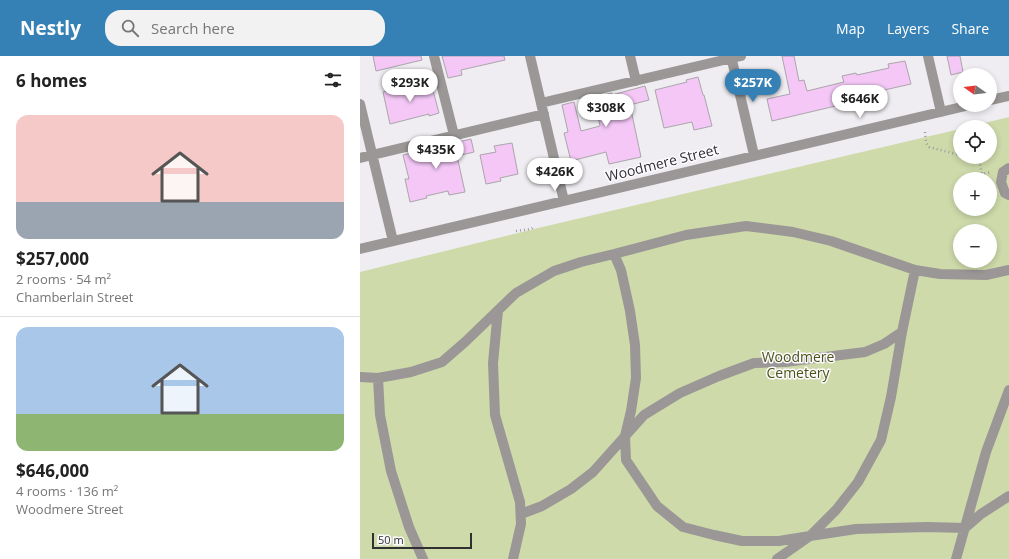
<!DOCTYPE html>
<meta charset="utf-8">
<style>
body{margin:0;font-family:"Open Sans",sans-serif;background:#f2f2f2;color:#222;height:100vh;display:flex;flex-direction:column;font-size:15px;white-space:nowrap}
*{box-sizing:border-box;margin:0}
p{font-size:13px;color:#767676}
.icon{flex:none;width:22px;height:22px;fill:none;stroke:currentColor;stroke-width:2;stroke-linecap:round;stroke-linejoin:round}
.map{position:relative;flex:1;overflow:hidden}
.drawer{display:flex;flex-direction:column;background:#fff;width:360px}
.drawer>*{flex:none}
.needle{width:26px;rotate:284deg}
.controls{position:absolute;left:593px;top:12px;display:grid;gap:8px}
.controls a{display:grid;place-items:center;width:44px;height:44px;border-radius:50%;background:#fff;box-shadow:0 2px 6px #0003;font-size:20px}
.scale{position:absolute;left:12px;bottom:10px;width:100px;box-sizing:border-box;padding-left:4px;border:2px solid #302f31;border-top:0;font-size:11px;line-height:14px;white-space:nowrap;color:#302f31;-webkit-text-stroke:3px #fdfaff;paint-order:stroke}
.price{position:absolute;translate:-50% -34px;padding:0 9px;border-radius:14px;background:#fff;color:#222;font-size:13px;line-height:26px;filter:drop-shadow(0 1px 2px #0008)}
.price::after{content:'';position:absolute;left:50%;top:24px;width:12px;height:9px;margin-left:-6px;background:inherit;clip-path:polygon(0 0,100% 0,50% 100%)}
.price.active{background:#3580b4;color:#fff}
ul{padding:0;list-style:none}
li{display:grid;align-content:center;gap:8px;height:212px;padding:0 16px}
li+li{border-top:1px solid #e0e0e0}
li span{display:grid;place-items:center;height:124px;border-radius:12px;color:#555}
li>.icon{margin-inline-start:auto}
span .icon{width:72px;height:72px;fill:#fffc;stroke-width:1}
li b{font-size:17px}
h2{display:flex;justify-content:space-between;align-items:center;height:48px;padding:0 16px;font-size:17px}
header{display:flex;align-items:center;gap:24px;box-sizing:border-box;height:56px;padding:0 20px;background:#3580b4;color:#fff}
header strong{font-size:19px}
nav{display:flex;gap:22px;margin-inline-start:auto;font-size:14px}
.search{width:280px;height:36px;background:#f2f2f2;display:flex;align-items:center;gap:10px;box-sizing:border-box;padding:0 14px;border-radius:16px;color:#767676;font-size:15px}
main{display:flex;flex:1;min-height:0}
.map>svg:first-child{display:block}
</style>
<header>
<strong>Nestly</strong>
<div class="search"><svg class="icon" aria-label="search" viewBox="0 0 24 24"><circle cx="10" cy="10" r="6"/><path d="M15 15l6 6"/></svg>Search here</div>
<nav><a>Map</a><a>Layers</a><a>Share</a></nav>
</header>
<main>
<section class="drawer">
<h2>6 homes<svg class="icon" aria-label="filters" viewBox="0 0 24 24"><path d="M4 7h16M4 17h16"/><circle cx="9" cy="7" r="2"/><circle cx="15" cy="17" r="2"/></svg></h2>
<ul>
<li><span style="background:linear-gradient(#f6c9c9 70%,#9aa5b1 0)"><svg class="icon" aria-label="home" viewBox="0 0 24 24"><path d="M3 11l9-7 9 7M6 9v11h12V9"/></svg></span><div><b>$257,000</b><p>2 rooms · 54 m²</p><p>Chamberlain Street</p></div></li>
<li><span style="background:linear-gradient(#a9c7e8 70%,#8fb573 0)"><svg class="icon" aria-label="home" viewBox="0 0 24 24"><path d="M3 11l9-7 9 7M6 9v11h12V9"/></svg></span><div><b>$646,000</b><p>4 rooms · 136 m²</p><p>Woodmere Street</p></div></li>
</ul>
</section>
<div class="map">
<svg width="649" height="503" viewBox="0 0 649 503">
<rect width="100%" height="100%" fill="#efedf1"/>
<path fill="#cedaaa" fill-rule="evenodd" d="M 649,61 L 649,503 L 0,503 L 0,216 L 174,173 L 600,73 L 600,101 L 630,101 L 630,71 L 608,71 ZM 600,123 L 630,123 L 630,153 L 600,153 ZM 600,175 L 630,175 L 630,205 L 600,205 Z"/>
<path fill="#f4c7f7" stroke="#aaa6aa" d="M 13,0 L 61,0 L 62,4 L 16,15 Z
M 82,0 L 144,0 L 145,4 L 101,14 L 102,19 L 88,22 Z
M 422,0 L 434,0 L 439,25 L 444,24 L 447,35 L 484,26 L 482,20 L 496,17 L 497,19 L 529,12 L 528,8 L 545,5 L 551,28 L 520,35 L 520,37 L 506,40 L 506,39 L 483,44 L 484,48 L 412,65 L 407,43 L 430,38 Z
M 587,0 L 600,0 L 603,16 L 591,19 Z
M 338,21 L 343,39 L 344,39 L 352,70 L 334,74 L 332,66 L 304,72 L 295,34 L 327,26 L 326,24 Z
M 71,27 L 79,57 L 69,60 L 69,58 L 30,68 L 23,36 L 45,31 L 46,34 Z
M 285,30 L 289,44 L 270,49 L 281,101 L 249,108 L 246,96 L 211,105 L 204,77 L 208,76 L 202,49 L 214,46 L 221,75 L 240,70 L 234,41 L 252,37 L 252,39 Z
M 111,83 L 114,96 L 97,100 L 105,136 L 89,139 L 88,135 L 66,140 L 67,142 L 50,146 L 45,123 L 49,123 L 43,99 Z
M 152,87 L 158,118 L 140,122 L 141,125 L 126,128 L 120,99 L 136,96 L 134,90 Z"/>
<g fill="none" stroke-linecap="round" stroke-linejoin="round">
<path stroke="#9d9c9f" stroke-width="2.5" stroke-dasharray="1 3" stroke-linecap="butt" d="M 565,76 L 566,87 L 569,91 L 600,99
M 608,101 L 619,104 L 622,118 L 632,116
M 156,175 L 171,173 L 174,171"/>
<path stroke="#9a9796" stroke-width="10" d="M 74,0 L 94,79
M 170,0 L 204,145
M 270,0 L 276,25
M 371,0 L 394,99
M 568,0 L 581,56
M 630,44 L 649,40
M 181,47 L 381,0
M 0,48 L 33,185
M 0,102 L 184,58
M 649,112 L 643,116 L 641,126 L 645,137 L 649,139
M 0,193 L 610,49
M 254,198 L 261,214 L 270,255 L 275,289 L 276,322 L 271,355 L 265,380 L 266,404 L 297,450 L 323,471 L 354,479 L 382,485 L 419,485 L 450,480 L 476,454 L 498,426 L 521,384 L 531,341 L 542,276 L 555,214
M 138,254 L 133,307 L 135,359 L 160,446 L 161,468 L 153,503
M 0,321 L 18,322 L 51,316 L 82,306 L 105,286 L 156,237 L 194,215 L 221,206 L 254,198 L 326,179 L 386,170 L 433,176 L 471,185 L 555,214 L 580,218 L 626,219 L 649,214
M 18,322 L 20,359 L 31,415 L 49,471 L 63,503
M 161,458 L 182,450 L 211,433 L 233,416 L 284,359 L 320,337 L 359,320 L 394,307 L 425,306 L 505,296 L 524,288 L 542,276
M 417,503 L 450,480 L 496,473 L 567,471 L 605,472 L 621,458 L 649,440
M 596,503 L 626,396 L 649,334"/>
</g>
<g text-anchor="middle" stroke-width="3" stroke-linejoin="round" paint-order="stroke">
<g font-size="14" fill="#302f31" stroke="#fdfaff">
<text transform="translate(302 107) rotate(-14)" y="5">Woodmere Street</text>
</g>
<g font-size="14" fill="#4a5515" stroke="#fdfaff">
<text x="438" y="306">Woodmere<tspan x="438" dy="16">Cemetery</tspan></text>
</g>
</g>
</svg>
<div class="controls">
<a><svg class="needle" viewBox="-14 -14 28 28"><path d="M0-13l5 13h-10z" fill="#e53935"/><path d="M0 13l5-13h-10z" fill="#767676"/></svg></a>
<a><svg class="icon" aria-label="locate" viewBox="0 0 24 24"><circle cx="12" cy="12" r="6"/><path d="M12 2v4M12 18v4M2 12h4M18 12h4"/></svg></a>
<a>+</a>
<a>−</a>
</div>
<div class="scale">50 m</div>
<b class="price" style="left:50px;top:47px">$293K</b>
<b class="price active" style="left:393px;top:47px">$257K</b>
<b class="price" style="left:500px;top:63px">$646K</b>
<b class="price" style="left:246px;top:72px">$308K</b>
<b class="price" style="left:76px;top:114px">$435K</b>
<b class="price" style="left:195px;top:136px">$426K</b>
</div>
</main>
